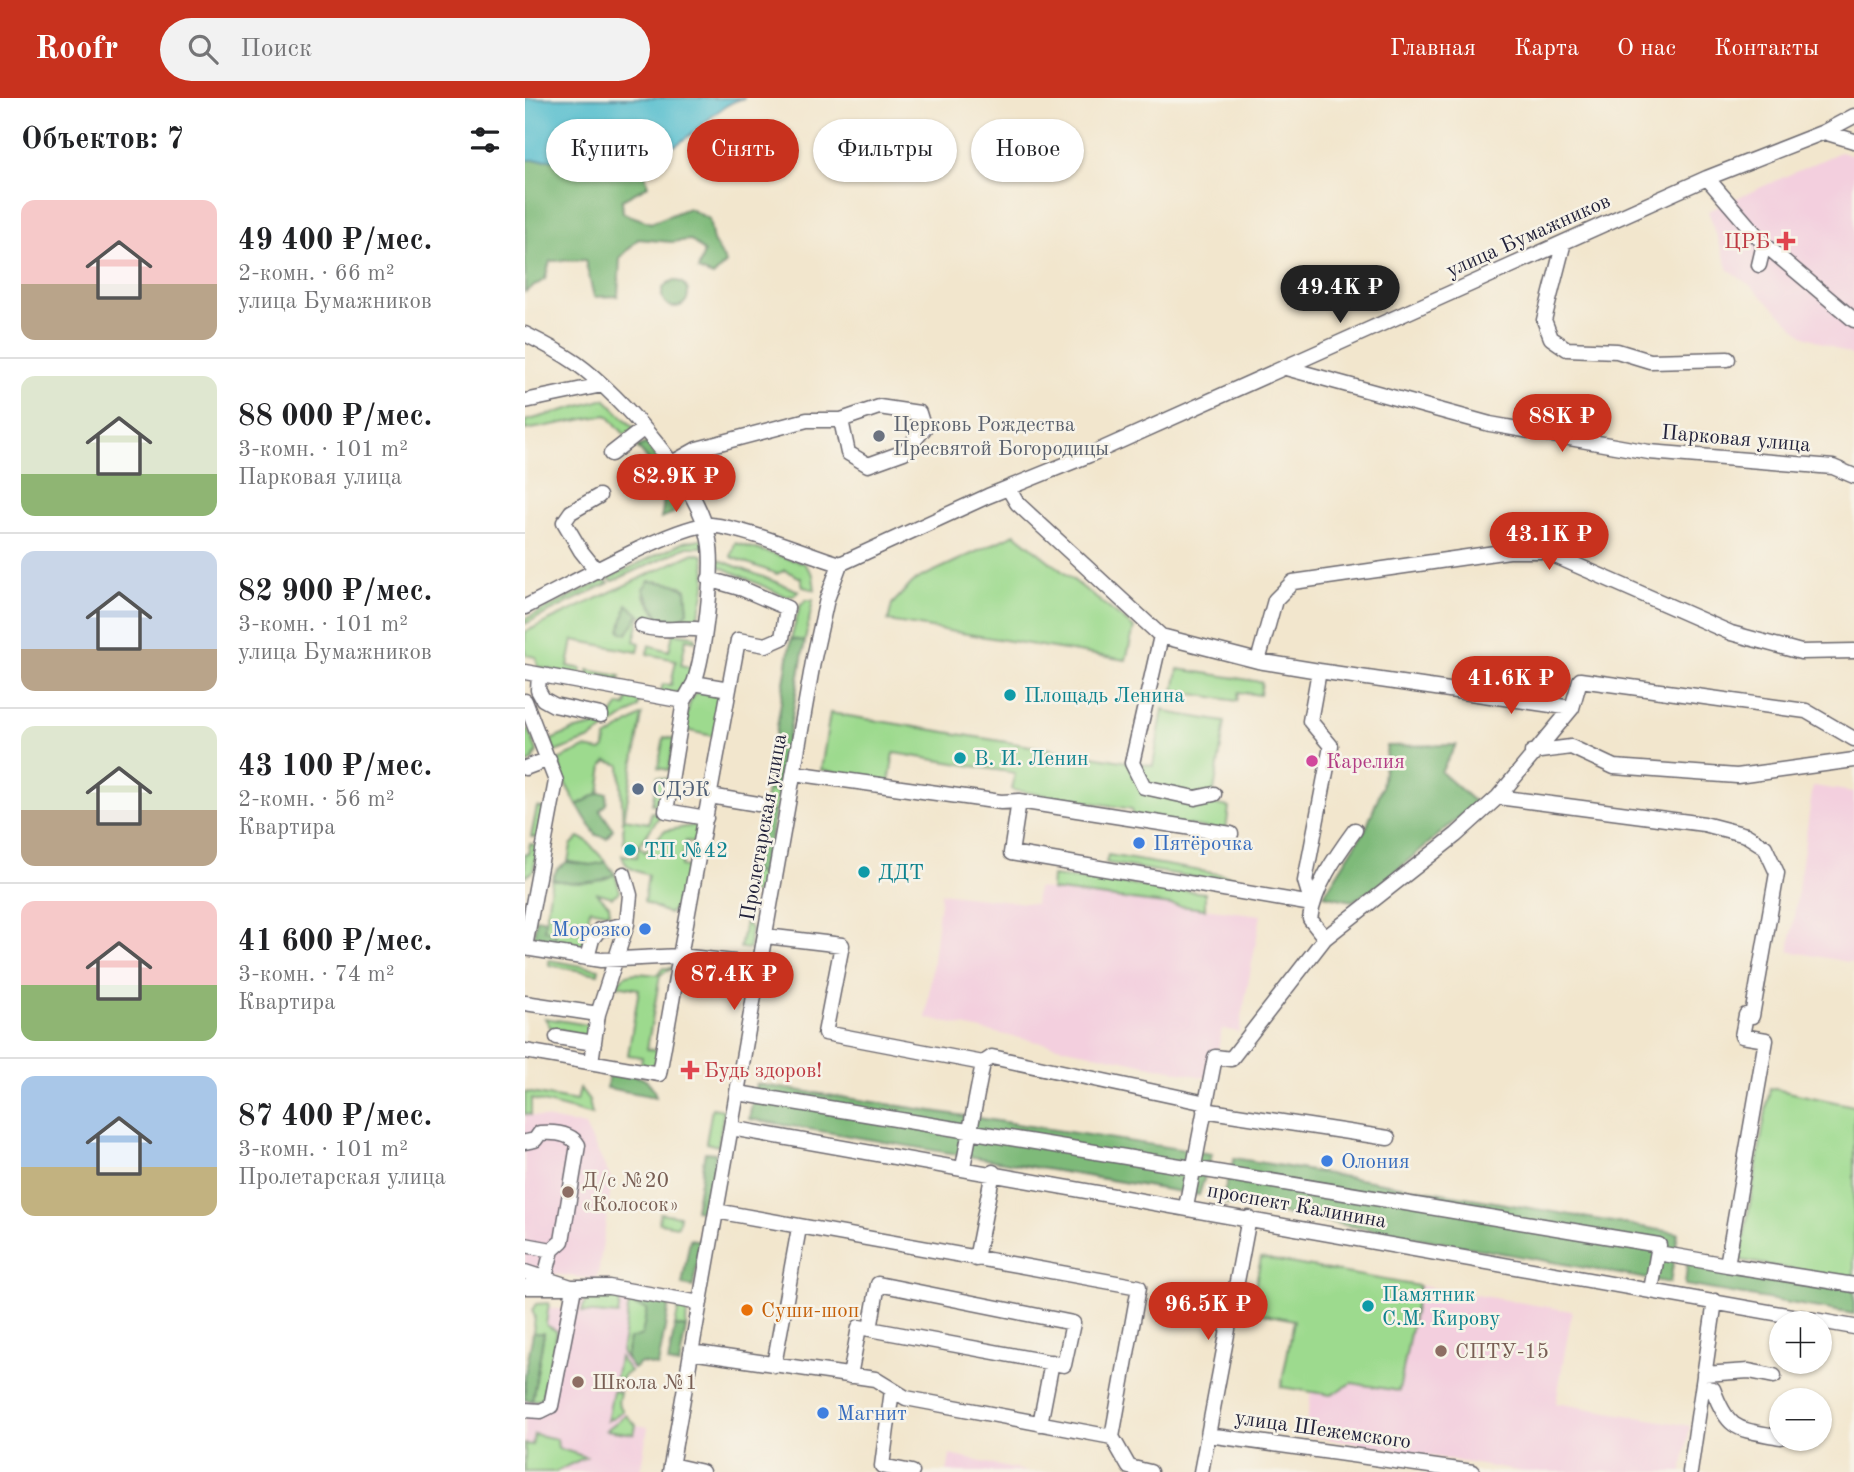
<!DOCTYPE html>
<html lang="ru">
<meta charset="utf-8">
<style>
body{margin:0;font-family:"Old Standard TT",serif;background:#f2f2f2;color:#202124;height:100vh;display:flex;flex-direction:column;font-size:26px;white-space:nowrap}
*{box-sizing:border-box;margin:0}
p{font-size:23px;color:#757577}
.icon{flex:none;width:38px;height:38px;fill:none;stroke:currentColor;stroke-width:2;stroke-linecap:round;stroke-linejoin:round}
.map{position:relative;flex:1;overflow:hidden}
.drawer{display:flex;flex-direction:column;background:#fff;width:525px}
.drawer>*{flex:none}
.banner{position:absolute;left:21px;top:21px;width:665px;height:63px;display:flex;gap:14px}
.fabs{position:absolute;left:1244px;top:1213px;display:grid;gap:14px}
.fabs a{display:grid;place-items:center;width:63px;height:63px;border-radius:50%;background:#fff;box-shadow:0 2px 5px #0004;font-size:35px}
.price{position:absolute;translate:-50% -60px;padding:0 16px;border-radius:24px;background:#c8321e;color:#fff;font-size:23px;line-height:46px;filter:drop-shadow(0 2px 4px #0008)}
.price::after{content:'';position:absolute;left:50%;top:42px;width:21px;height:16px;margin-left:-10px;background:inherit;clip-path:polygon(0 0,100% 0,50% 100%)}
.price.on{background:#222;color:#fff}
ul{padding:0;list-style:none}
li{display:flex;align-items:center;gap:21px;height:175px;padding:0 21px}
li+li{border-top:2px solid #e0e0e0}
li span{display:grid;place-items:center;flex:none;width:196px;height:140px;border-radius:14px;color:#555}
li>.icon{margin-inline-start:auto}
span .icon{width:84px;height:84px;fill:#fffc;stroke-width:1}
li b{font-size:30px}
h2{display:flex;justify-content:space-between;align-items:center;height:84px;padding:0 21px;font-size:30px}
.chip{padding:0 24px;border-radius:32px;background:#fff;box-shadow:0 2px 5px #0004;font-size:24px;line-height:63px}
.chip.on{background:#c8321e;color:#fff}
header{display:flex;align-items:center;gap:42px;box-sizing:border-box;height:98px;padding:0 35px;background:#c8321e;color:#fff}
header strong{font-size:33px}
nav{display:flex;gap:38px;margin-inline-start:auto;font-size:24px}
.search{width:490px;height:63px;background:#f2f2f2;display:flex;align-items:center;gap:18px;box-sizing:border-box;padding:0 24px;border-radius:38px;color:#757577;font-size:26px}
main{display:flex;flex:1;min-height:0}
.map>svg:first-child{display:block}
</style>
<header>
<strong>Roofr</strong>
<div class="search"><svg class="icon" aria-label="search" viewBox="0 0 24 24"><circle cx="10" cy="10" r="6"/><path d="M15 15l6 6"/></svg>Поиск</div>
<nav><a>Главная</a><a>Карта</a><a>О нас</a><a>Контакты</a></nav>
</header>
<main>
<section class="drawer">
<h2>Объектов: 7<svg class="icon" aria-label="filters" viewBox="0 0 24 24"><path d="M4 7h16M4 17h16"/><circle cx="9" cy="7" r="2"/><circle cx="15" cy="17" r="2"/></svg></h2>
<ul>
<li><span style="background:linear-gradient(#f6c9c9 60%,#b9a48a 0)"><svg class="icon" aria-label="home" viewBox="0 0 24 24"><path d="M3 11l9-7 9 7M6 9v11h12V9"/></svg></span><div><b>49 400 ₽/мес.</b><p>2-комн. · 66 m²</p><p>улица Бумажников</p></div></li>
<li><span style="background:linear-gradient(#dfe7d0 70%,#8fb573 0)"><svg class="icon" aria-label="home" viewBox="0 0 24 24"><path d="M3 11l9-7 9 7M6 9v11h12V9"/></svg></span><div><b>88 000 ₽/мес.</b><p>3-комн. · 101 m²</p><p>Парковая улица</p></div></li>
<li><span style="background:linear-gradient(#c9d6e8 70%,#b9a48a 0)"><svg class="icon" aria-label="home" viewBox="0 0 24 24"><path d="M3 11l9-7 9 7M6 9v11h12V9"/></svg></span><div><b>82 900 ₽/мес.</b><p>3-комн. · 101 m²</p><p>улица Бумажников</p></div></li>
<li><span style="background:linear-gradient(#dfe7d0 60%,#b9a48a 0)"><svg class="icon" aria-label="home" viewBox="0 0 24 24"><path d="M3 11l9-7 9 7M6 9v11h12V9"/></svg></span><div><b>43 100 ₽/мес.</b><p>2-комн. · 56 m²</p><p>Квартира</p></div></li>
<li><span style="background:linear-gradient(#f6c9c9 60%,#8fb573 0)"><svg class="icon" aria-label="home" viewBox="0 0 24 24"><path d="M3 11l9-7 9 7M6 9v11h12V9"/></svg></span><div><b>41 600 ₽/мес.</b><p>3-комн. · 74 m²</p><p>Квартира</p></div></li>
<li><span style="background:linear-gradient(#a9c7e8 65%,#c2b280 0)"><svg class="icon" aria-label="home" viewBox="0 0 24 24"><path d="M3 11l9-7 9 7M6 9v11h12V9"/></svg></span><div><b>87 400 ₽/мес.</b><p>3-комн. · 101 m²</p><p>Пролетарская улица</p></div></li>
</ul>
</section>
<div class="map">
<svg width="1329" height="1374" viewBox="0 0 1329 1374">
<rect width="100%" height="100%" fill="#f7f3e8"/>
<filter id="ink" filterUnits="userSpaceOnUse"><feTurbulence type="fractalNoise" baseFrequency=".0143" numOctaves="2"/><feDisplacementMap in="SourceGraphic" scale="14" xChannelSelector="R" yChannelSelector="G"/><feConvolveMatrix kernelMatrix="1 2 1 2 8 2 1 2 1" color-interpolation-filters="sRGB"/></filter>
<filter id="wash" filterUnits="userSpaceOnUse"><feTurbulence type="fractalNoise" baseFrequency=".00686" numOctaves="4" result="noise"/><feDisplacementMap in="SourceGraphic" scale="28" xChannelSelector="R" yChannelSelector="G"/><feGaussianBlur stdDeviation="1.57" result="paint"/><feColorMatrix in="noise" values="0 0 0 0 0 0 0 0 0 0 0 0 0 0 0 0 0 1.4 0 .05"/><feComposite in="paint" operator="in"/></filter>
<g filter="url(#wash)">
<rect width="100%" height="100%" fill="#f2e6cd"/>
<path fill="#f3cfde" d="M 1315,54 L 1329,58 L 1329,258 L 1278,237 L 1227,189 L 1204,172 L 1183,113 Z
M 1288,688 L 1329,694 L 1329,865 L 1264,853 Z
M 512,790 L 736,817 L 714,934 L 697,931 L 687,981 L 401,920 L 416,795 L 510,806 Z
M 0,1016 L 60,1028 L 87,1083 L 73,1177 L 69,1181 L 27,1176 L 26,1184 L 0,1181 Z
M 806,1173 L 1047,1213 L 1031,1305 L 1165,1328 L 1157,1374 L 998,1374 L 779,1337 Z
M 94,1199 L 144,1207 L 133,1268 L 116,1265 L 97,1279 L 95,1294 L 93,1305 L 107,1326 L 123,1329 L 115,1374 L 0,1374 L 0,1302 L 7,1303 L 24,1210 L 49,1213 L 51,1203 L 91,1209 Z
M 425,1357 L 503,1374 L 422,1374 Z"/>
<path fill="#9dda8e" stroke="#607e64" stroke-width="2" d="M 80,301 L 109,330 L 100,337 L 82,317 L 0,332 L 0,323 Z
M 490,436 L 609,530 L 601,562 L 363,523 L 367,506 L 390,482 Z
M 177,441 L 179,449 L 162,449 L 88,483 L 83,480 L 159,444 Z
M 210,445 L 279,465 L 288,477 L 290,492 L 278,489 L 276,480 L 260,472 L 252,476 L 206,459 Z
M 169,455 L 178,457 C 184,475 179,506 171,522 L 158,521 L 163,513 L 161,492 L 156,488 L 131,483 L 119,497 L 137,524 L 115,518 L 109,543 L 115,545 L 113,554 L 48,542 L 43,568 L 57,571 L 55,578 L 13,569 L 11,559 L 0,557 L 0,534 Z
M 192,461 L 274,493 L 268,498 L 260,498 L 192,467 Z
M 79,482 L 84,485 L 0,526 L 0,521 Z
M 281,502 L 288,502 L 280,543 L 266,541 L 275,508 Z
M 148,535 L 169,538 L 172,543 L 161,541 L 156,567 L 167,570 L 159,590 L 151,595 L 136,593 L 138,586 L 146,587 L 151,562 L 122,556 L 124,547 L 144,553 Z
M 653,571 L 737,584 L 735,597 L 714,594 L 712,603 L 649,593 Z
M 63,572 L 95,578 L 94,583 L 64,580 Z
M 174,593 L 200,599 L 192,639 L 160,632 C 162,619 162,601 174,593 Z
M 103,597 L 115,599 L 113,610 L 65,641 L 30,654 L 26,642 L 47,633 L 81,625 L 94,607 L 101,608 Z
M 638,611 L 646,615 L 700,624 L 687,706 L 704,709 L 701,733 L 607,718 L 607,711 L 487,692 L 490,675 L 369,655 L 364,684 L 296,672 L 305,615 L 628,668 Z
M 117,617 L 99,721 L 124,725 L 126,714 L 136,716 L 114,748 L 120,754 L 139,733 L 172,727 L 173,745 L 161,743 L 156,768 L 167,770 L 159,811 L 150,810 L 144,816 L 119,804 L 123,777 C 111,773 100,771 97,757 L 112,759 L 113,748 L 99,746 L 95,667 L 82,663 L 78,667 L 74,695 L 52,707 L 39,683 L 33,662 L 60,650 L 76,653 L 80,650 L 81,640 Z
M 0,631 L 4,632 L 12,653 L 7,663 L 0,666 Z
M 139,639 L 149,641 L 144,672 L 133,670 Z
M 132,679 L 143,681 L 138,708 L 127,706 Z
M 242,692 L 254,694 L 250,714 L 239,712 Z
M 12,709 L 21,711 L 15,740 L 6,739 Z
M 54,739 L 62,743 L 81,764 L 66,767 L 43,764 L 46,747 Z
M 5,746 L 14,748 L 8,773 L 0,779 L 0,756 L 3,756 Z
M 583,757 L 711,779 L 711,786 L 581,765 Z
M 227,774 L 239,776 C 237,787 235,795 223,797 Z
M 90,776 L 95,793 L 87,799 L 71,794 L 84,807 L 85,815 L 65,811 L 58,851 L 29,845 L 31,834 L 19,832 L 27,781 C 47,787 73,786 90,776 Z
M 527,778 L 680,795 L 680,811 L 526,792 Z
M 220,824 L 226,830 L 224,851 L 215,850 Z
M 24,862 L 74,871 L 73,876 L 24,867 Z
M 138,870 L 148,870 L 135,877 L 122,951 L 133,953 L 129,968 L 115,972 L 117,959 L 103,957 L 114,891 L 92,887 C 101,870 116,876 132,877 Z
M 20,920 L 63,927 L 66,928 L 64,939 L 25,929 Z
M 55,990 L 64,1002 L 67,1017 L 6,1001 L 6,1017 L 0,1016 L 0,994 L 52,1003 Z
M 1245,990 L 1329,1008 L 1329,1183 L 1215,1162 Z
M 187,1010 L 199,1012 L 193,1048 L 181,1045 Z
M 135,1115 L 155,1118 L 153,1128 L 134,1125 Z
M 736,1160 L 894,1188 L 874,1293 L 827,1285 L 806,1297 L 756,1289 L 769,1222 L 725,1213 Z
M 67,1195 L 96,1199 L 93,1217 L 57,1214 L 61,1199 Z
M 24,1205 L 21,1227 L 32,1233 C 28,1256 21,1277 17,1301 L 7,1303 L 19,1236 L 8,1235 L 10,1219 L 7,1212 L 11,1206 Z
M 104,1206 L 122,1210 L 117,1238 L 104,1241 L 101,1261 L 96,1254 Z
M 154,1208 L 162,1208 L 161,1230 L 150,1228 Z
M 94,1259 L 105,1273 L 97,1279 L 95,1290 L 89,1289 Z
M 88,1293 L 95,1294 L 93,1305 L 98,1313 L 82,1323 Z
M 101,1317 L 111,1327 L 109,1336 L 81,1332 Z
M 9,1336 L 32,1341 L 33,1350 L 61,1359 L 30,1374 L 0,1374 L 0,1346 L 7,1347 Z"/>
<path fill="#7eba79" stroke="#506e5a" stroke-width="2" d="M 116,58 L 123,88 L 97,102 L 98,115 L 126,125 L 163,110 L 184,121 L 188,143 L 201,165 L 188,178 L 173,172 L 179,154 L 166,142 L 146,144 L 113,141 L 95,160 L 93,198 L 69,199 L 60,162 L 25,163 L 20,181 L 0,194 L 0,62 Z
M137 196a13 13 0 1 1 26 0a13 13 0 1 1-26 0Z
M 122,345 L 156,394 L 158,402 L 151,414 L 136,420 C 144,384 135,376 112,349 Z
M 124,483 L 149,486 L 161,492 L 163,514 L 150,527 L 137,524 L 118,491 Z
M 102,506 L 114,516 L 102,536 L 95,533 Z
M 266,541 L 280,543 L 254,694 L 242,692 Z
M 931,647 L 916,674 L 951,705 L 852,789 L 827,803 L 799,797 L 842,728 L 857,689 L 862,648 Z
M 74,695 L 82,695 L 81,706 L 75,712 L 88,731 L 82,740 L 71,737 L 52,707 Z
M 239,712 L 250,714 L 239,776 L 227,774 Z
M 42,764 L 66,767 L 81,764 L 90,776 C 73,786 47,787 27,781 L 32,771 Z
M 11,820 L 21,822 L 19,832 L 31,834 L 29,845 L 9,838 Z
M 84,974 C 105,977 126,975 131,999 L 82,990 Z
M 231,986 L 687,1056 L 674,1097 L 224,1021 Z
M 180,1054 L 191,1055 L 181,1114 L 170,1112 Z
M 709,1060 L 1153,1135 L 1145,1185 L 696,1105 Z
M 165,1141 L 176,1143 L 168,1189 L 157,1187 Z
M 1163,1160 L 1329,1189 L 1329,1216 L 1160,1187 Z
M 105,1201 L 144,1207 L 133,1268 L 116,1265 L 108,1271 L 101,1261 L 104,1241 L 117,1237 L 122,1211 L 104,1206 Z
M 150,1228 L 161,1230 L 154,1267 L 143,1265 Z
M 8,1235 L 19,1235 L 7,1303 L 0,1302 L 0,1277 Z"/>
<path fill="#52bdce" stroke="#3a7084" stroke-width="2" d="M 0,0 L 220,0 C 192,6 174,35 149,48 C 112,68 43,60 0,62 Z"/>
</g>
<g filter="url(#ink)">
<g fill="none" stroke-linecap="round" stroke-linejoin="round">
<g stroke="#6b676e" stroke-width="17">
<path id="minor" d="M 1299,34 L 1329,43
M 1182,80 L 1239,146 L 1329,222
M 1039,144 L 1019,222 L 1026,240 L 1042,251 L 1092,253 L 1125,263 L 1203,261
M 1234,167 L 1239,146
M 0,236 C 18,245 35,254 51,265 C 97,298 174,386 184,442 C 190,470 179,557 169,585 L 204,591
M 761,270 L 965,326 L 1124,354 L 1308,369 L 1329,378
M 0,303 L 77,287
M 86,356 L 118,331
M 147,365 L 172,351 L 282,322 L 316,322 L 354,309 L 394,315 L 399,331 L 379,354 L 343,367 L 323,355 L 316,322
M 483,390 L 492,405 L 636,538 L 607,665 L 619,689 L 670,700 L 689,696
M 72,473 L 56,453 L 39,424 L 46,414 L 74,398
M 0,509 C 36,492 154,424 186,427 C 222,431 279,455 315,466 L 463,398 L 564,357 L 1182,80 L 1299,34 L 1329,18
M 117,528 C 138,535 156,528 178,532
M 636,538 L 733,563 L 794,573 L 1047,610 L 1055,582 L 1281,613 L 1329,641
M 733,563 L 750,502 L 768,484 L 984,453 L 1019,453 L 1206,535 L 1276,554 L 1329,553
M 0,574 L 159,603 L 169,585
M 14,577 L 13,592 L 18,601 L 29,607 L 76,617
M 0,603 L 31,683 L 0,849
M 159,603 L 141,713 L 181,720
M 1007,654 L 1046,649 L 1089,669 L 1212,678 L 1329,662
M 0,670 L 24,661
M 269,675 L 476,704 L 494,703 L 706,736
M 185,698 L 233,706
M 973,699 L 1179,726 L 1221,737 L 1240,749 L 1252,775 L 1227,918 L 1221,917 L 1217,938 L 1241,942 L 1202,1167 L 1133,1155
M 494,703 L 486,755 L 787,806 L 780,783 L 806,648 L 785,623 L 794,573
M 99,776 L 105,797 L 102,826
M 241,838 L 317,847 L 300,935 L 458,965 L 438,1069
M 800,840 L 785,821 C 789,789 811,758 830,732
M 0,850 L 76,862 L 155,858 L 213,542 L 241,547 L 257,540 L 262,510 L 218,491 L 184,481
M 62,860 L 67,841 L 74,832 L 102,826 L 73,916
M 0,905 L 73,916 L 66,964
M 32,939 L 69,945
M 0,953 L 134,976 L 155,858 L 236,867
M 458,965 L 467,959 L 681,1005
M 213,995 L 1134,1147 L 1126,1192
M 679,1012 L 863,1040
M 206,1030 L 1329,1229
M 0,1044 L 10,1042 L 15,1035 C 28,1034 46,1035 53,1047 L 37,1143 L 27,1152
M 661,1109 L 690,959 L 706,961 L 800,840 L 931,737 L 973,699 L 1047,610
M 0,1147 L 27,1152 L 20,1179
M 451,1161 L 468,1074
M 1202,1167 L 1329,1187
M 0,1174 L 49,1190 L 26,1308 L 16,1313 L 0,1312
M 0,1189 L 84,1189 L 175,1205
M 166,1254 L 350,1281 L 381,1300 L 587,1339 L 614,1189 L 191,1113
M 249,1267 L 274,1130
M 1179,1276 L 1224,1273 L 1249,1278
M 325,1278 L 334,1229 L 345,1231 L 353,1186 L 548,1225 L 539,1267 L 345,1231
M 1178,1289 L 1188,1291 C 1204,1335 1214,1331 1256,1339
M 367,1292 L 357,1368 L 387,1374
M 515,1326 L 527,1264
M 683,1337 L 948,1374
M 587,1339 L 604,1369 L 625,1374
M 146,1367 L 177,1374
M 145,1374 L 288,564 L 302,501 L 315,466
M 676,1374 L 724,1120
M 1165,1374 L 1190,1203"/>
</g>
<use href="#minor" stroke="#fff" stroke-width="14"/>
</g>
</g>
<g fill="#e0444e" stroke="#f7f3e8" stroke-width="2.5">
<path d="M1257.5 132.5h7v7h7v7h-7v7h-7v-7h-7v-7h7z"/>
<path d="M161.5 961.5h7v7h7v7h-7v7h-7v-7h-7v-7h7z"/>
</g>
<circle fill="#6b7280" stroke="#f7f3e8" stroke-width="2.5" cx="354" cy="338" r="7"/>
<g fill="#0f9aa8" stroke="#f7f3e8" stroke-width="2.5">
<circle cx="485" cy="597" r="7"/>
<circle cx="435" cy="660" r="7"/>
<circle cx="105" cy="752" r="7"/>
<circle cx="339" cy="774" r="7"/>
<circle cx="843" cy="1208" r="7"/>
</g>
<circle fill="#d1479c" stroke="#f7f3e8" stroke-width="2.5" cx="787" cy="663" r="7"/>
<circle fill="#5c6f8a" stroke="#f7f3e8" stroke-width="2.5" cx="113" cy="691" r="7"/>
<g fill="#3f7fe0" stroke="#f7f3e8" stroke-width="2.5">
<circle cx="614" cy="745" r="7"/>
<circle cx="120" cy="831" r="7"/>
<circle cx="802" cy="1063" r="7"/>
<circle cx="298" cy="1315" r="7"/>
</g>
<g fill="#8d6e63" stroke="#f7f3e8" stroke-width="2.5">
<circle cx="43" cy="1094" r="7"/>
<circle cx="916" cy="1253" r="7"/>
<circle cx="53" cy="1284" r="7"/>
</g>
<circle fill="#e8710a" stroke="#f7f3e8" stroke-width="2.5" cx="222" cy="1212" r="7"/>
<g text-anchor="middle" stroke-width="5" stroke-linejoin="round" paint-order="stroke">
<g font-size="21" fill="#22223b" stroke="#f7f3e8">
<text transform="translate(1003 137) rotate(-24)" y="7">улица Бумажников</text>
<text transform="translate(1211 340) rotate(5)" y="7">Парковая улица</text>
<text transform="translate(238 729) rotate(-80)" y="7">Пролетарская улица</text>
<text transform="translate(772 1107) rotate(10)" y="7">проспект Калинина</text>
<text transform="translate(798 1331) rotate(8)" y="7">улица Шежемского</text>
</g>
<g font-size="21" fill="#be3a42" stroke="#f7f3e8" text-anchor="end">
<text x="1245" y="150">ЦРБ</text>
<text x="179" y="979" text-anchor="start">Будь здоров!</text>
</g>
<g font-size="21" fill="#5b616d" stroke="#f7f3e8" text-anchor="start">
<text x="368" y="333">Церковь Рождества<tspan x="368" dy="24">Пресвятой Богородицы</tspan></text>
</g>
<g font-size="21" fill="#0d838f" stroke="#f7f3e8" text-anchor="start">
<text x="499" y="604">Площадь Ленина</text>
<text x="449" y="667">В. И. Ленин</text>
<text x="119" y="759">ТП №42</text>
<text x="353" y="781">ДДТ</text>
<text x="857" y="1203">Памятник<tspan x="857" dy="24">С.М. Кирову</tspan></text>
</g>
<g font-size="21" fill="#b23c85" stroke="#f7f3e8" text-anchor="start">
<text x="801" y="670">Карелия</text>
</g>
<g font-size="21" fill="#4e5e75" stroke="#f7f3e8" text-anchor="start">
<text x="127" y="698">СДЭК</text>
</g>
<g font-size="21" fill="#366cbe" stroke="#f7f3e8" text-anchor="start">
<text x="628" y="752">Пятёрочка</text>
<text x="106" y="838" text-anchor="end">Морозко</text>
<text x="816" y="1070">Олония</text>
<text x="312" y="1322">Магнит</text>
</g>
<g font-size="21" fill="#785e54" stroke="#f7f3e8" text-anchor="start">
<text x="57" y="1089">Д/с №20<tspan x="57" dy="24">«Колосок»</tspan></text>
<text x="930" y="1260">СПТУ-15</text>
<text x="67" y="1291">Школа №1</text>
</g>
<g font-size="21" fill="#c56008" stroke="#f7f3e8" text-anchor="start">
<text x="236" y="1219">Суши-шоп</text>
</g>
</g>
</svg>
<div class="fabs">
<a>+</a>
<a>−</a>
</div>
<b class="price on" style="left:815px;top:227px">49.4K ₽</b>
<b class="price" style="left:1037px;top:356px">88K ₽</b>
<b class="price" style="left:151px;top:416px">82.9K ₽</b>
<b class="price" style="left:1024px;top:474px">43.1K ₽</b>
<b class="price" style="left:986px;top:618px">41.6K ₽</b>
<b class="price" style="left:209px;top:914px">87.4K ₽</b>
<b class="price" style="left:683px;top:1244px">96.5K ₽</b>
<div class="banner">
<a class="chip">Купить</a>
<a class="chip on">Снять</a>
<a class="chip">Фильтры</a>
<a class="chip">Новое</a>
</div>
</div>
</main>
